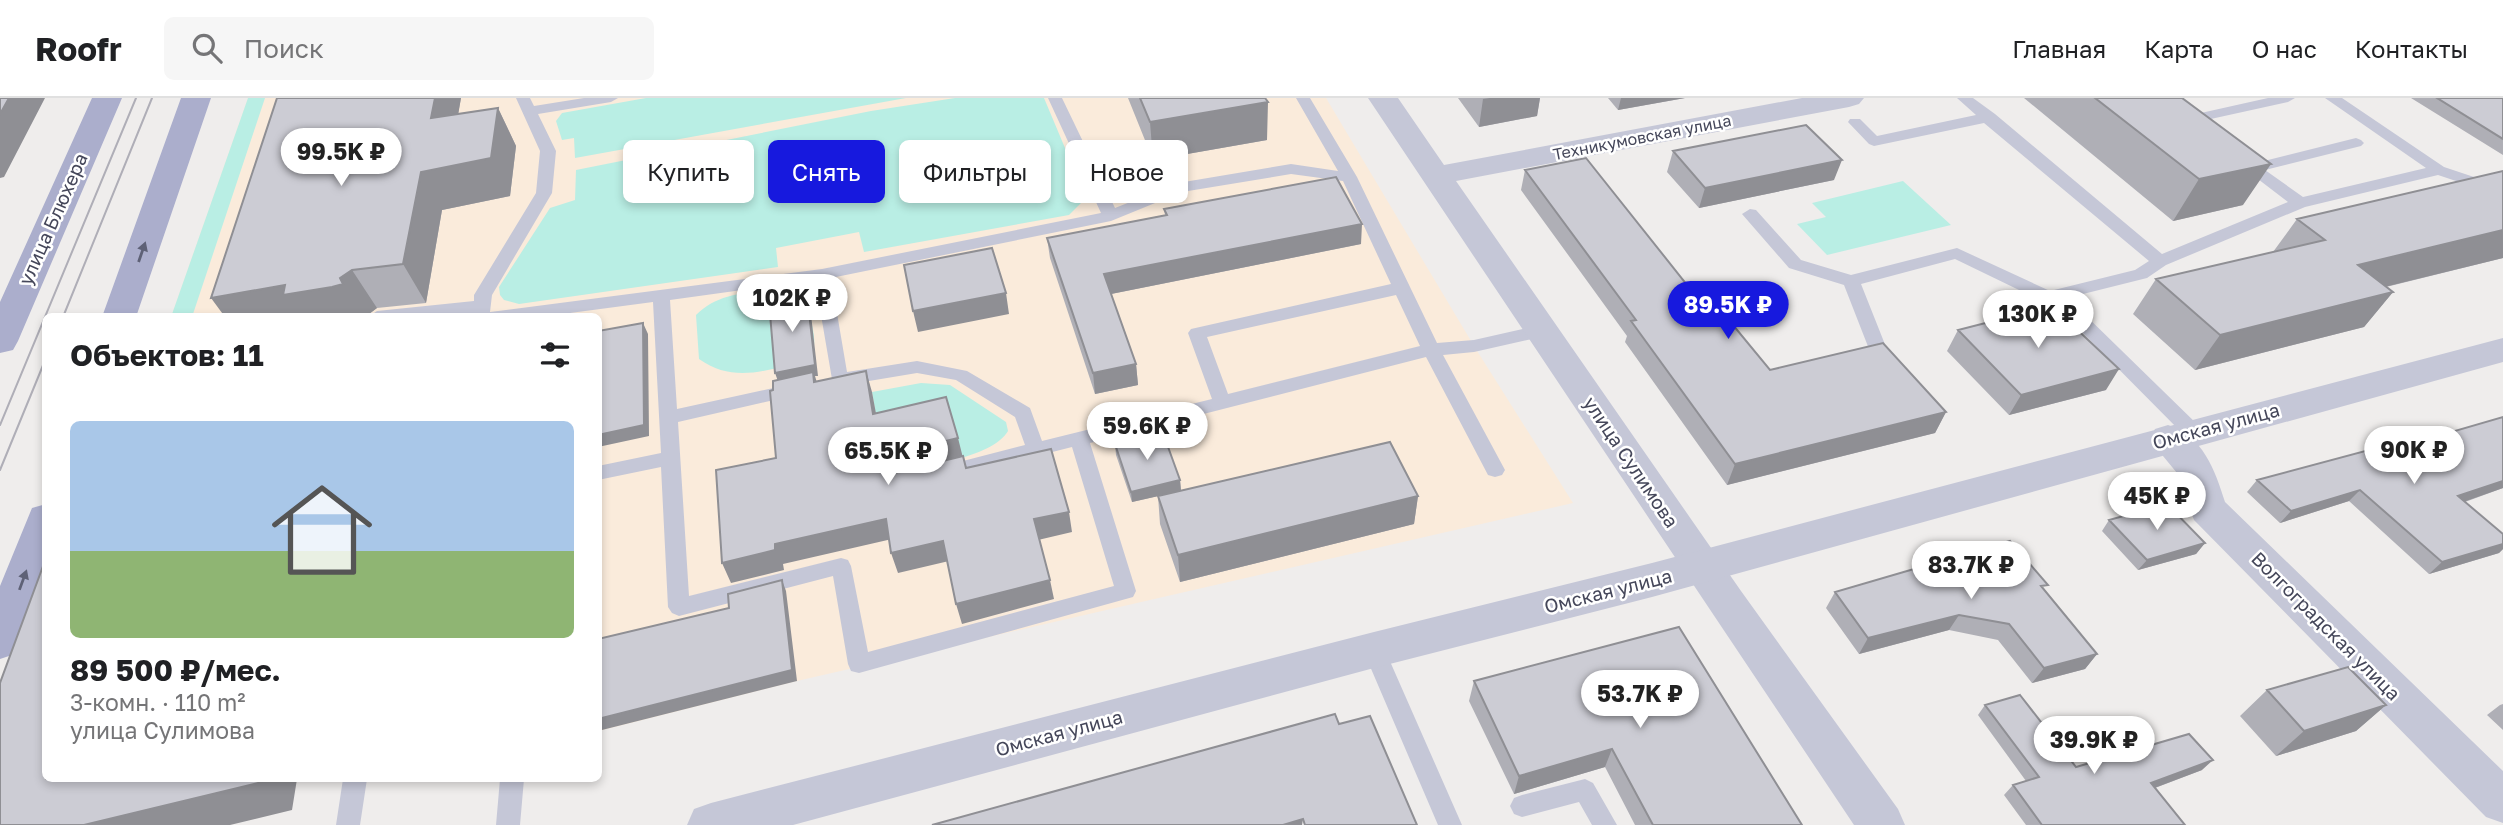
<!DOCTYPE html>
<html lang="ru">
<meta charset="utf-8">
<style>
body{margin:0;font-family:"Golos Text",sans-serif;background:#f6f6f6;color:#202124;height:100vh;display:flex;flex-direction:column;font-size:26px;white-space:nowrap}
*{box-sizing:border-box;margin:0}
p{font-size:23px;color:#757577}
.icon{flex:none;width:38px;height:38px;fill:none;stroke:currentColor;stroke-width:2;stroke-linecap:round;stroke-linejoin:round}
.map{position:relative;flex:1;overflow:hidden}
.details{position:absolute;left:42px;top:215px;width:560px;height:469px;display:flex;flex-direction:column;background:#fff;border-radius:10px;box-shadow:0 4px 10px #0003}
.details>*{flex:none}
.hud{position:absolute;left:623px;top:42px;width:665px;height:63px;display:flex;gap:14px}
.price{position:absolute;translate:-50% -60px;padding:0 16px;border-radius:24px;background:#fff;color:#222;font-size:23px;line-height:46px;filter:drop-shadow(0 2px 4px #0008)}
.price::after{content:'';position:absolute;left:50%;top:42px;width:21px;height:16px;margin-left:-10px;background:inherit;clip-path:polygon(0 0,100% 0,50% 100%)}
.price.current{background:#1719de;color:#fff}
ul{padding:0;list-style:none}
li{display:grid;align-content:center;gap:14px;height:371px;padding:0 28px}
li span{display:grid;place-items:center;height:217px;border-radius:10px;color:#555}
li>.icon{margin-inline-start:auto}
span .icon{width:126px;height:126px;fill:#fffc;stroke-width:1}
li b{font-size:30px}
h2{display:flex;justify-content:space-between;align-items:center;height:84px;padding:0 28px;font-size:30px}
.chip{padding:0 24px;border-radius:10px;background:#fff;box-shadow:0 4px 10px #0003;font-size:24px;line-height:63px}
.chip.current{background:#1719de;color:#fff}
header{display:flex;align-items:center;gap:42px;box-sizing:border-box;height:98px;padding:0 35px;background:#fff;border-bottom:2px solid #e0e0e0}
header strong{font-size:33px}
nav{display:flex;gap:38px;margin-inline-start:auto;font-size:24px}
.search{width:490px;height:63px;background:#f6f6f6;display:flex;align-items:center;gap:18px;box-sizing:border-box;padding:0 24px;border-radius:10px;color:#757577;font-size:26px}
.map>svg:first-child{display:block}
</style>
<header>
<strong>Roofr</strong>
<div class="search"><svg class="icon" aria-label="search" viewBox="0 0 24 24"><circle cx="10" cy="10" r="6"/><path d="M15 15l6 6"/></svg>Поиск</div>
<nav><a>Главная</a><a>Карта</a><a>О нас</a><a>Контакты</a></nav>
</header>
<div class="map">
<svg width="2503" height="727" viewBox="0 0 2503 727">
<rect width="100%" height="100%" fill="#efedec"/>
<path fill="#faebdb" d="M 248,0 L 1326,0 L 1474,248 L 1573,405 L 797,583 L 599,633 L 598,219 L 171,219 Z"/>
<path fill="#b9eee4" d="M 248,0 L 265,0 L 192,219 L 171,219 Z
M 646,0 L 906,0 L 575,60 L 574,40 L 562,42 L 556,23 L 562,15 Z
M 955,0 L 1044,0 L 1086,100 L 1069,117 L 864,154 L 859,134 L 776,150 L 778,169 L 519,206 L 504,202 L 500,197 L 499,189 L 550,110 L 575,102 L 576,72 L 871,13 Z
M 1903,83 L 1951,127 L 1827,157 L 1797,126 L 1826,119 L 1812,105 Z
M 777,193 L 806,203 C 809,221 823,249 806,262 C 768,272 734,286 699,261 L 696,217 C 718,195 747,194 777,193 Z
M 921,285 L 950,287 L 1006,324 L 1008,333 C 992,361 917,369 886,376 L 872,294 Z"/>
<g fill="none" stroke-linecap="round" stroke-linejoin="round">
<path fill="#c5c7d7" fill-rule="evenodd" d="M 516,0 L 530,0 L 534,8 L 584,0 L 618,0 L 611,4 L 538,16 L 556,53 L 552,95 L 492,197 L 490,214 L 822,171 L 1101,115 L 1048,0 L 1062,0 L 1115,110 L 1178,85 L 1291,66 L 1338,73 L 1296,0 L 1310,0 L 1357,79 L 1437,245 L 1474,242 L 1541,227 L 1550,233 L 1541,239 L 1474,254 L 1443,257 L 1505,372 L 1502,377 L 1495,379 L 1488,377 L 1426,259 L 1090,345 L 1136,493 L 1133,499 L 859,575 L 851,573 L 848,566 L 833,478 L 679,518 L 672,515 L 668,509 L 661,369 L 598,382 L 598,368 L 661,355 L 653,204 L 540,219 L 472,219 L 473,215 L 435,219 L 368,219 L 377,213 L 474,203 L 474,197 L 536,95 L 540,53 ZM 1291,76 L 1343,83 L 1391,186 L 1191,231 L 1188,235 L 1212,301 L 1042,343 L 1030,310 L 967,273 L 917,263 L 847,274 L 831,180 L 1111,123 L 1182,94 ZM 815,182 L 833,287 L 839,288 L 917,275 L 956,282 L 1015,319 L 1025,347 L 936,370 L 933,375 L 936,380 L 943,382 L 1072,349 L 1114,488 L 868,554 L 851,468 L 848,462 L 841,460 L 689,498 L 678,324 L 796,297 L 802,296 L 805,291 L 802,286 L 796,285 L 677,311 L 670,202 ZM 1396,197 L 1420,248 L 1228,296 L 1207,239 Z
M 1957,0 L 1973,0 L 1995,16 L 2162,156 L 2288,104 L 2237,65 L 2234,62 L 2237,59 L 2247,59 L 2256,65 L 2356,40 L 2361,42 L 2364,45 L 2361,48 L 2265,72 L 2303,99 L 2426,70 L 2325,0 L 2342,0 L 2444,69 L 2474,79 L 2503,84 L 2503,94 L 2465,86 L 2438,77 L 2305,109 L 2166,167 L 2147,180 L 2063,201 L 2079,211 L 2200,329 L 2202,334 L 2200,339 L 2186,339 L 2067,219 L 2042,203 L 1955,161 L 1861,186 L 1888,254 C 1883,262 1866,265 1858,262 L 1855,258 L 1858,254 L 1869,251 L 1844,187 L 1789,170 L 1742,116 L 1750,111 L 1756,112 L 1801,162 L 1851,177 L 1957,150 L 2050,193 L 2135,172 L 2149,163 L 1984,25 L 1874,48 L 1869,46 L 1848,24 L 1850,21 L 1860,21 L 1877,38 L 1976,17 Z
M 2268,0 L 2295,0 L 2288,4 L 2188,26 L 2181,22 L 2183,19 Z
M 1697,191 L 1703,193 L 1727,222 L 1730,226 L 1727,230 L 1715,230 L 1691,201 L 1688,197 Z
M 1374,543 L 1382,546 L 1385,552 L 1462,727 L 1438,727 L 1363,552 L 1366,546 Z
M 343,681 L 367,681 L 360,727 L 336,727 Z
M 500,681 L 524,681 L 520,727 L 496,727 Z
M 1585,681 L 1593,685 L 1617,727 L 1592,727 L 1579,704 L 1522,719 L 1514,716 L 1510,708 L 1514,700 L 1522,697 Z"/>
<path fill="#c5c7d7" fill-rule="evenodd" d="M 1368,0 L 1398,0 L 1444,67 L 1802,0 L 1864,0 L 1859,6 L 1849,9 L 1456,83 L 1741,493 L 1898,711 L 1905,727 L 1854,727 Z
M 2168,327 C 2203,338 2215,372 2225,404 L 2503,673 L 2503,725 L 2486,719 L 2194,422 L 2177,375 L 2149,341 L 2155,331 Z"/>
<path fill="#c5c7d7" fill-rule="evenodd" d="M 2503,240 L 2503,264 L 1652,499 L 1374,570 L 793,727 L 687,727 L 694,711 L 711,705 L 1374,534 L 1652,465 Z"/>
<path fill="#abaecc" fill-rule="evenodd" d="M 92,0 L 122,0 L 18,243 L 13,252 L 0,255 L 0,204 Z
M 181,0 L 211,0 L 136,219 L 102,219 Z
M 46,406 L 46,477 L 15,556 L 0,561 L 0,488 L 32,410 Z"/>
<path stroke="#afaeb7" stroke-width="2" d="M 63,219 L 152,0
M 0,327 L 136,0
M 0,372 L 46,260"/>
</g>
<path fill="#afafb6" d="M 277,0 L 461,0 L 458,16 L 498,10 L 516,48 L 510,98 L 442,112 L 426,205 L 377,210 L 365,219 Z
M 1128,0 L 1265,0 L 1267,42 L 1153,62 Z
M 1458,0 L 1540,0 L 1537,18 L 1479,29 Z
M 1608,0 L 1685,0 L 1618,12 Z
M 2024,0 L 2182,0 L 2243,107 L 2173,123 Z
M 2411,0 L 2503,0 L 2503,57 Z
M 1673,53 L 1834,82 L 1699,110 L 1667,74 Z
M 1525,72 L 1703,207 L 1770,272 L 1946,314 L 1935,335 L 1727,387 L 1625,244 L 1627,238 L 1521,92 Z
M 2503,73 L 2503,160 L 2386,189 L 2393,194 L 2364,229 L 2195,272 L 2133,216 L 2156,181 L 2273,154 L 2297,121 Z
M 1164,111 L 1361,146 L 1111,196 L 1136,266 L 1138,287 L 1095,296 L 1050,160 L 1047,140 L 1165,117 Z
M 1958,232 L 2106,292 L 2009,317 L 1947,253 Z
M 2503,319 L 2503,390 L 2465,404 L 2503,436 L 2503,451 L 2499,455 L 2429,476 L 2349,403 L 2280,425 L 2247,394 L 2257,382 L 2400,349 Z
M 1115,346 L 1180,382 L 1181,393 L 1418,398 L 1414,426 L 1180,484 L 1160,426 L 1158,398 L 1132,404 L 1116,357 Z
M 2109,422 L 2205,445 L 2196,456 L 2138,472 L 2102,433 Z
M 2044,492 L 2097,556 L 2085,571 L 2032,585 L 1998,542 L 1949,532 L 1859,556 L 1826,510 L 1835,494 Z
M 1474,583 L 1802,727 L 1635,727 L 1605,669 L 1514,696 L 1469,603 Z
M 2267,592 L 2386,607 L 2356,633 L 2276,658 L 2240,618 Z
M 2503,606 L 2503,632 L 2487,617 L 2500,607 Z
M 1985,607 L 2076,669 L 2202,672 L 2155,690 L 2185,727 L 2026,727 L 2004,697 L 2013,687 L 2026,683 L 1978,617 Z"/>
<path fill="#8f8f94" d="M 9,0 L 45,0 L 4,79 L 0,80 L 0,16 Z
M 435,0 L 461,0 L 451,58 L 431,20 Z
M 1490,0 L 1540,0 L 1537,18 L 1479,29 L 1483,1 Z
M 1621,0 L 1685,0 L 1618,12 Z
M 1268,4 L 1267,42 L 1153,62 L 1150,24 Z
M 498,10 L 516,48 L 510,98 L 442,112 L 426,205 L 403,166 L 421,74 Z
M 1842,62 L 1834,82 L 1699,110 L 1705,90 Z
M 2271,66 L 2243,107 L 2173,123 L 2199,81 Z
M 1362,126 L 1361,146 L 1106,197 L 1104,176 Z
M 2503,132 L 2503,160 L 2331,202 L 2358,167 Z
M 352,172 L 377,210 L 365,219 L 225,219 L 211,200 L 285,187 L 340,180 Z
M 2393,194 L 2364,229 L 2195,272 L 2220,237 Z
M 1006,195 L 1009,216 L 918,234 L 913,213 Z
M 807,197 L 810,208 L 818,278 L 815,278 L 820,295 L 779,286 L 775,275 Z
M 643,225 L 648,236 L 649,338 L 598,349 L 598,337 Z
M 1136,266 L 1138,287 L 1095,296 L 1093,275 Z
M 2119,271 L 2106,292 L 2009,317 L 2021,297 Z
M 866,273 L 872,294 L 880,337 L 873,316 Z
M 1946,314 L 1935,335 L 1727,387 L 1735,366 Z
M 958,340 L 963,360 L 887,385 L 881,364 L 885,358 Z
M 1180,382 L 1181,393 L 1132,404 L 1131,394 Z
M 2503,383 L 2503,390 L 2446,410 L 2458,398 Z
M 2360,392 L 2349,403 L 2280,425 L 2291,413 Z
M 1418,398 L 1414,426 L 1180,484 L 1178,457 Z
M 1069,414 L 1072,434 L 1038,442 L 1034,421 Z
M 886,421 L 892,441 L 783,466 L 784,472 L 731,485 L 722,465 L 775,446 Z
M 943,443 L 949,463 L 898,475 L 891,455 Z
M 2205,445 L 2196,456 L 2138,472 L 2147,462 Z
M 2503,446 L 2503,451 L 2499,455 L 2429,476 L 2442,464 Z
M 782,482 L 786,493 L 797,583 L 598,633 L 598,621 Z
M 1050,482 L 1054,501 L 962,526 L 956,506 Z
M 1959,517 L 1949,532 L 1859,556 L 1868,540 Z
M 2097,556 L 2085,571 L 2032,585 L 2044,570 Z
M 2386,607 L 2356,633 L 2276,658 L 2304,633 Z
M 1612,651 L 1605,669 L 1514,696 L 1519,678 Z
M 2213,662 L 2202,672 L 2141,695 L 2151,685 Z
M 262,681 L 297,681 L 292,712 L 230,727 L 84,727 Z
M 445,681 L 459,681 L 448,683 Z
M 1303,721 L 1302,727 L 1283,727 Z"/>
<path fill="#ccccd4" stroke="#8f8f94" stroke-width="2" d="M 0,0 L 9,0 L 0,16 Z
M 277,0 L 435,0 L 431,20 L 498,10 L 491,60 L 421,74 L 403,166 L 352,172 L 340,180 L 343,186 L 332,189 L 283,197 L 285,187 L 211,200 Z
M 1140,0 L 1265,0 L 1268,4 L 1150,24 Z
M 2095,0 L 2182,0 L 2271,66 L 2199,81 Z
M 2437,0 L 2503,0 L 2503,41 Z
M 1806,27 L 1842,62 L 1705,90 L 1673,53 Z
M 1586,60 L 1703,207 L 1714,204 L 1770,272 L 1883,245 L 1946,314 L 1735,366 L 1631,223 L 1636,222 L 1525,72 Z
M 2503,73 L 2503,132 L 2358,167 L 2393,194 L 2220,237 L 2156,181 L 2325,142 L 2297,121 Z
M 1336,79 L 1362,126 L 1104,176 L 1136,266 L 1093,275 L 1047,140 L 1167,117 L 1164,111 Z
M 992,150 L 1006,195 L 913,213 L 904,167 Z
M 807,197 L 815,267 L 775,275 L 769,204 Z
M 2052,208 L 2119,271 L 2021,297 L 1958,232 Z
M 643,225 L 644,327 L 598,337 L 598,233 Z
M 866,273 L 873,316 L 946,299 L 958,340 L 885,358 L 881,364 L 885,373 L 894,375 L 963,358 L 966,370 L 1051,351 L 1069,414 L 1034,421 L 1050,482 L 956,506 L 943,443 L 891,455 L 886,421 L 775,446 L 775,452 L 722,465 L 716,372 L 776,360 L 770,293 L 773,292 L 773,283 L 813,274 L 814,284 Z
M 2503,319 L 2503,383 L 2458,398 L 2503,436 L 2503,446 L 2442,464 L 2360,392 L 2291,413 L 2257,382 L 2395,345 L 2400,349 Z
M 1163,335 L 1180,382 L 1131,394 L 1115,346 Z
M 1390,344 L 1418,398 L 1178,457 L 1158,398 Z
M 2167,406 L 2205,445 L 2147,462 L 2109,422 Z
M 2010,443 L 2048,487 L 2041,488 L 2097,556 L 2044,570 L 2009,526 L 1959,517 L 1868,540 L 1835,494 Z
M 46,460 L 46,681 L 262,681 L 262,684 L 84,727 L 0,727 L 0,585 Z
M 782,482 L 792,572 L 598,621 L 598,541 L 729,510 L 728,496 Z
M 1679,529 L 1802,727 L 1653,727 L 1612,651 L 1519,678 L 1474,583 Z
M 2348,569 L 2386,607 L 2304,633 L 2267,592 Z
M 2020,597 L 2076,669 L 2189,636 L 2213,662 L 2151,685 L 2185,727 L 2042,727 L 2013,687 L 2039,679 L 1985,607 Z
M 1335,616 L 1339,626 L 1370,618 L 1417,727 L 1305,727 L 1303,721 L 1283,727 L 932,727 Z"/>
<defs><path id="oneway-solid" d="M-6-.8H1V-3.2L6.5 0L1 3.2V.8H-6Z" transform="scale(1.75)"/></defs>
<g fill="#5e6176">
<use href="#oneway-solid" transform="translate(142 154) rotate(-71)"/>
<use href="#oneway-solid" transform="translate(23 482) rotate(-70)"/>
</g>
<g text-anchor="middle" stroke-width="5" stroke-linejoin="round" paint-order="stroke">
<g font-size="16" fill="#45475a" stroke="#fff">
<text transform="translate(1642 39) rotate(-11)" y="6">Техникумовская улица</text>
</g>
<g font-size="19" fill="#45475a" stroke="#fff">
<text transform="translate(53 121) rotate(-66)" y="7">улица Блюхера</text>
<text transform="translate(2216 328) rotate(-15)" y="7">Омская улица</text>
<text transform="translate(1631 364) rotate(56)" y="7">улица Сулимова</text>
<text transform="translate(1608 493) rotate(-14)" y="7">Омская улица</text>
<text transform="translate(2326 528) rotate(45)" y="7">Волгоградская улица</text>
<text transform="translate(1059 635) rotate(-15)" y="7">Омская улица</text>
</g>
</g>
</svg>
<b class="price" style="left:341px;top:90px">99.5K ₽</b>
<b class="price" style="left:792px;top:236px">102K ₽</b>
<b class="price current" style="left:1728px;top:243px">89.5K ₽</b>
<b class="price" style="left:2038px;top:252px">130K ₽</b>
<b class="price" style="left:1147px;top:364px">59.6K ₽</b>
<b class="price" style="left:2414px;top:388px">90K ₽</b>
<b class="price" style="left:888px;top:389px">65.5K ₽</b>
<b class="price" style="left:2157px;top:434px">45K ₽</b>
<b class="price" style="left:1971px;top:503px">83.7K ₽</b>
<b class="price" style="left:1640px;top:632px">53.7K ₽</b>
<b class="price" style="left:2094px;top:678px">39.9K ₽</b>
<div class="hud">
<a class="chip">Купить</a>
<a class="chip current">Снять</a>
<a class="chip">Фильтры</a>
<a class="chip">Новое</a>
</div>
<section class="details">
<h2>Объектов: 11<svg class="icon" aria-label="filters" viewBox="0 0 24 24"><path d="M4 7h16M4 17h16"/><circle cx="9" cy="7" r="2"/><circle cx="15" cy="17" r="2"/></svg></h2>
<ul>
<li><span style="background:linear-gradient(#a9c7e8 60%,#8fb573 0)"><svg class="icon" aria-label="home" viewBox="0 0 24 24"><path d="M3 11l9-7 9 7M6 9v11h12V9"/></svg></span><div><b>89 500 ₽/мес.</b><p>3-комн. · 110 m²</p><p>улица Сулимова</p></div></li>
</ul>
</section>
</div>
